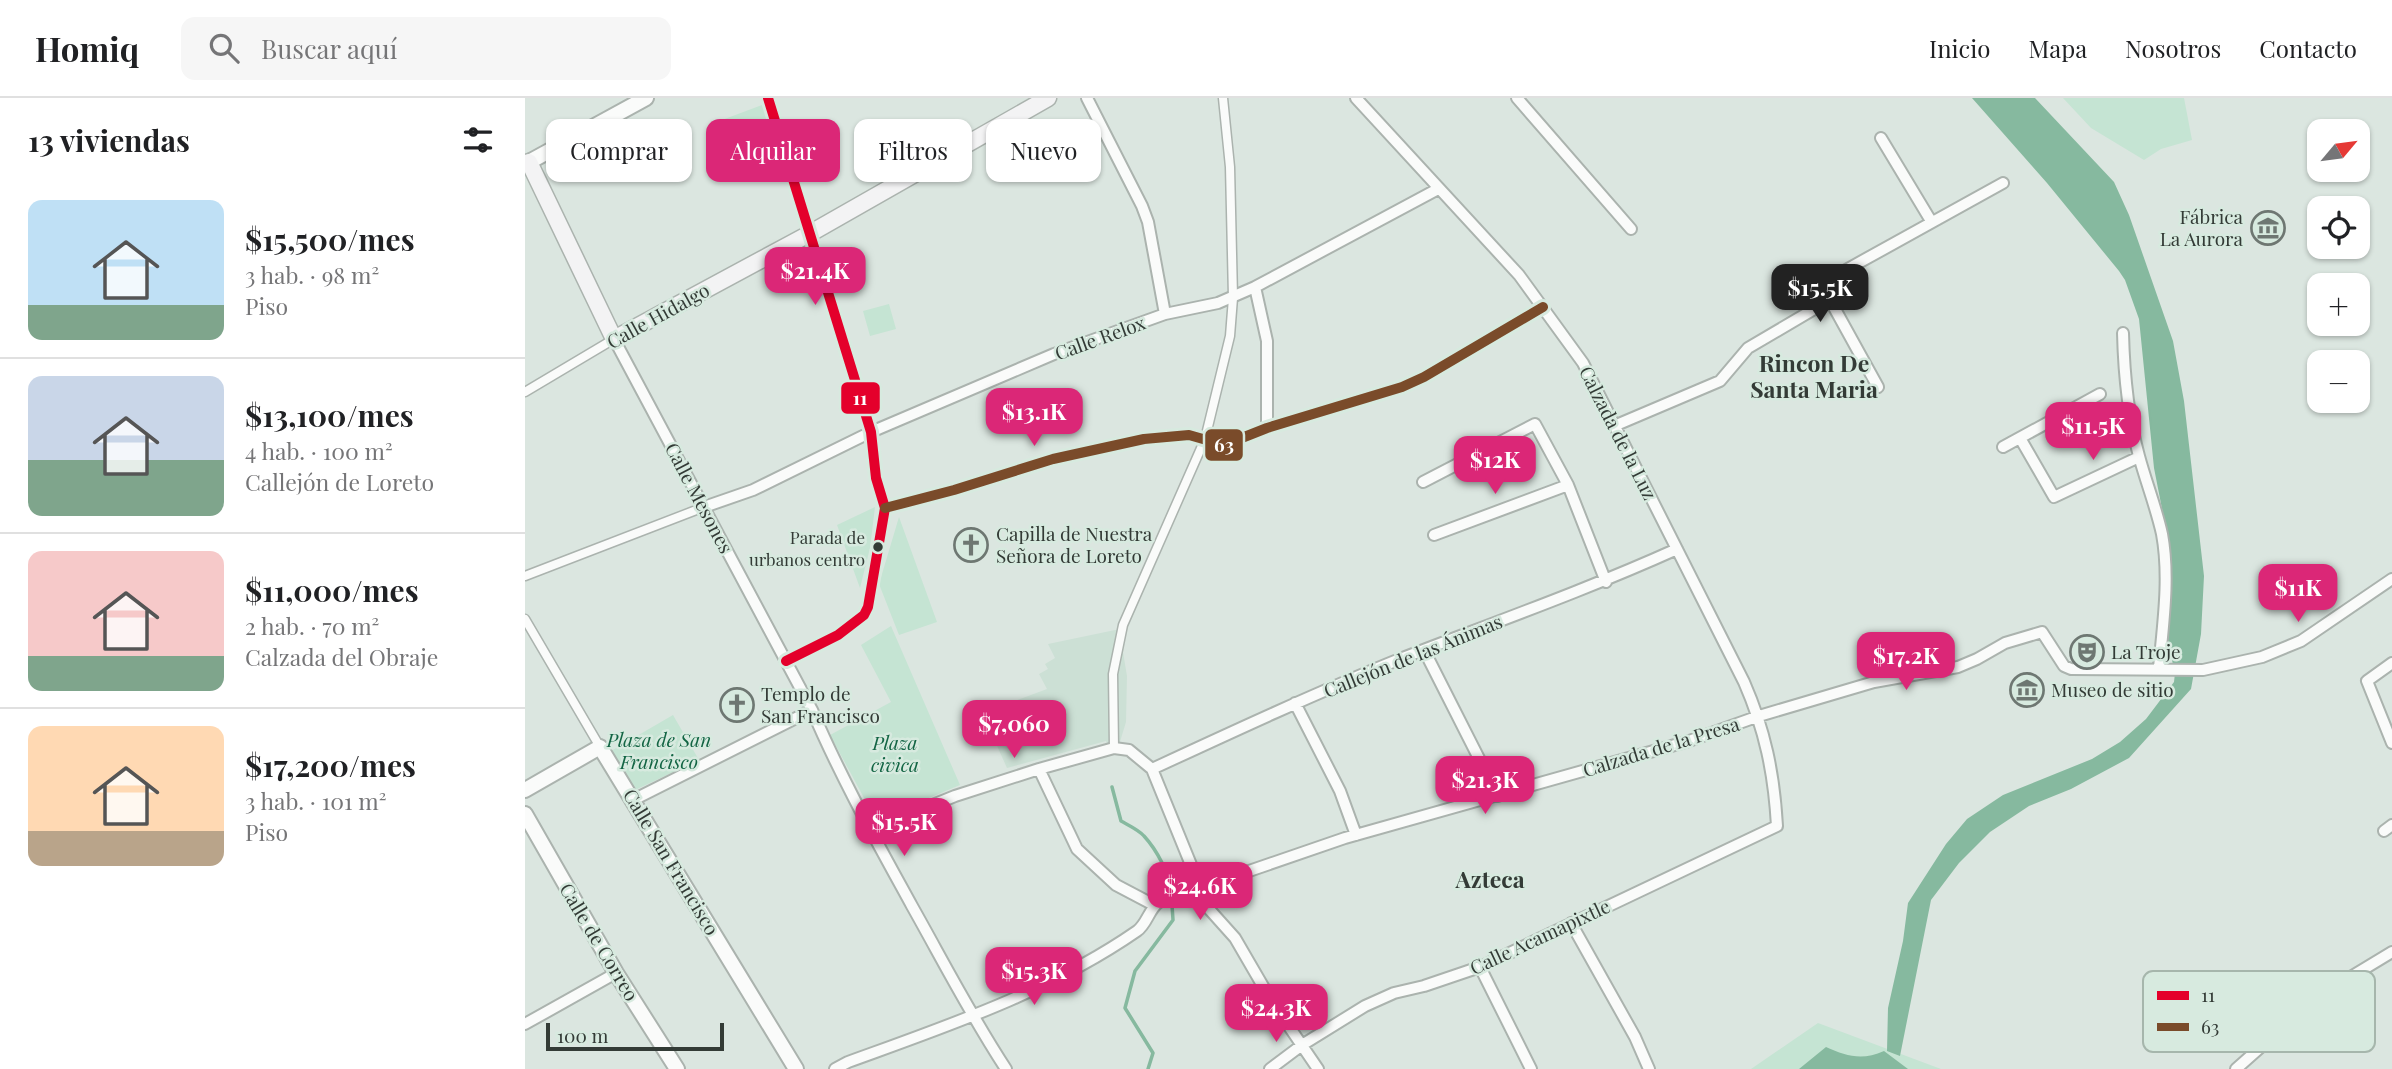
<!DOCTYPE html>
<html lang="es">
<meta charset="utf-8">
<style>
body{margin:0;font-family:"Playfair Display",serif;background:#f6f6f6;color:#202124;height:100vh;display:flex;flex-direction:column;font-size:26px;white-space:nowrap}
*{box-sizing:border-box;margin:0}
p{font-size:23px;color:#757577}
.icon{flex:none;width:38px;height:38px;fill:none;stroke:currentColor;stroke-width:2;stroke-linecap:round;stroke-linejoin:round}
.map{position:relative;flex:1;overflow:hidden}
.drawer{display:flex;flex-direction:column;background:#fff;width:525px}
.drawer>*{flex:none}
.top-card{position:absolute;left:21px;top:21px;width:665px;height:63px;display:flex;gap:14px}
.needle{width:46px;rotate:61deg}
.fabs{position:absolute;left:1782px;top:21px;display:grid;gap:14px}
.fabs a{display:grid;place-items:center;width:63px;height:63px;border-radius:14px;background:#fff;box-shadow:0 2px 5px #0004;font-size:35px}
.scale{position:absolute;left:21px;bottom:18px;width:178px;box-sizing:border-box;padding-left:7px;border:4px solid #333b36;border-top:0;font-size:19px;line-height:24px;white-space:nowrap;color:#333b36;-webkit-text-stroke:5px #d7eadf;paint-order:stroke}
.price{position:absolute;translate:-50% -60px;padding:0 16px;border-radius:14px;background:#db2777;color:#fff;font-size:23px;line-height:46px;filter:drop-shadow(0 2px 4px #0008)}
.price::after{content:'';position:absolute;left:50%;top:42px;width:21px;height:16px;margin-left:-10px;background:inherit;clip-path:polygon(0 0,100% 0,50% 100%)}
.price.current{background:#222;color:#fff}
ul{padding:0;list-style:none}
li{display:flex;align-items:center;gap:21px;height:175px;padding:0 28px}
li+li{border-top:2px solid #e0e0e0}
li span{display:grid;place-items:center;flex:none;width:196px;height:140px;border-radius:14px;color:#555}
li>.icon{margin-inline-start:auto}
span .icon{width:84px;height:84px;fill:#fffc;stroke-width:1}
li b{font-size:30px}
h2{display:flex;justify-content:space-between;align-items:center;height:84px;padding:0 28px;font-size:30px}
.tag{padding:0 24px;border-radius:14px;background:#fff;box-shadow:0 2px 5px #0004;font-size:24px;line-height:63px}
.tag.current{background:#db2777;color:#fff}
header{display:flex;align-items:center;gap:42px;box-sizing:border-box;height:98px;padding:0 35px;background:#fff;border-bottom:2px solid #e0e0e0}
header strong{font-size:33px}
nav{display:flex;gap:38px;margin-inline-start:auto;font-size:24px}
.search{width:490px;height:63px;background:#f6f6f6;display:flex;align-items:center;gap:18px;box-sizing:border-box;padding:0 24px;border-radius:14px;color:#757577;font-size:26px}
main{display:flex;flex:1;min-height:0}
.map>svg:first-child{display:block}
</style>
<header>
<strong>Homiq</strong>
<div class="search"><svg class="icon" aria-label="search" viewBox="0 0 24 24"><circle cx="10" cy="10" r="6"/><path d="M15 15l6 6"/></svg>Buscar aquí</div>
<nav><a>Inicio</a><a>Mapa</a><a>Nosotros</a><a>Contacto</a></nav>
</header>
<main>
<section class="drawer">
<h2>13 viviendas<svg class="icon" aria-label="filters" viewBox="0 0 24 24"><path d="M4 7h16M4 17h16"/><circle cx="9" cy="7" r="2"/><circle cx="15" cy="17" r="2"/></svg></h2>
<ul>
<li><span style="background:linear-gradient(#bfe0f5 75%,#7fa58c 0)"><svg class="icon" aria-label="home" viewBox="0 0 24 24"><path d="M3 11l9-7 9 7M6 9v11h12V9"/></svg></span><div><b>$15,500/mes</b><p>3 hab. · 98 m²</p><p>Piso</p></div></li>
<li><span style="background:linear-gradient(#c9d6e8 60%,#7fa58c 0)"><svg class="icon" aria-label="home" viewBox="0 0 24 24"><path d="M3 11l9-7 9 7M6 9v11h12V9"/></svg></span><div><b>$13,100/mes</b><p>4 hab. · 100 m²</p><p>Callejón de Loreto</p></div></li>
<li><span style="background:linear-gradient(#f6c9c9 75%,#7fa58c 0)"><svg class="icon" aria-label="home" viewBox="0 0 24 24"><path d="M3 11l9-7 9 7M6 9v11h12V9"/></svg></span><div><b>$11,000/mes</b><p>2 hab. · 70 m²</p><p>Calzada del Obraje</p></div></li>
<li><span style="background:linear-gradient(#ffd9b3 75%,#b9a48a 0)"><svg class="icon" aria-label="home" viewBox="0 0 24 24"><path d="M3 11l9-7 9 7M6 9v11h12V9"/></svg></span><div><b>$17,200/mes</b><p>3 hab. · 101 m²</p><p>Piso</p></div></li>
</ul>
</section>
<div class="map">
<svg width="1867" height="971" viewBox="0 0 1867 971">
<rect width="100%" height="100%" fill="#dbe6e0"/>
<path fill="#cce0d5" d="M 590,532 L 602,532 L 597,548 L 602,578 L 601,624 L 594,647 L 583,648 L 581,643 L 482,670 L 468,639 L 473,636 L 463,613 L 522,591 L 514,576 L 523,571 L 520,566 L 530,560 L 523,546 Z"/>
<path fill="#c5e4d3" d="M 1538,0 L 1659,0 L 1667,42 L 1636,51 L 1619,62 L 1566,30 Z
M 245,4 L 262,64 L 218,81 L 197,22 Z
M 364,206 L 371,231 L 345,238 L 338,213 Z
M 350,409 L 345,450 L 335,490 L 312,427 Z
M 374,419 L 412,524 L 374,537 L 354,486 Z
M 366,528 L 435,687 L 351,722 L 305,637 L 366,604 L 336,547 Z
M 148,617 L 174,662 L 110,692 L 86,653 Z
M 1293,925 L 1416,971 L 1226,971 Z"/>
<path fill="#86b99f" d="M 1447,0 L 1510,0 L 1589,84 L 1604,117 L 1648,243 L 1659,303 L 1679,478 L 1676,536 L 1666,591 L 1604,660 L 1546,691 L 1504,708 L 1465,734 L 1434,765 L 1406,802 L 1375,958 L 1362,953 L 1363,910 L 1378,843 L 1383,805 L 1421,746 L 1442,721 L 1478,697 L 1567,661 L 1595,644 L 1621,621 L 1649,584 L 1650,575 L 1646,558 L 1639,558 L 1644,480 L 1639,421 L 1629,370 L 1614,221 L 1600,182 L 1594,173 L 1522,85 Z
M 1301,949 C 1321,958 1337,963 1359,953 L 1383,971 L 1274,971 Z"/>
<g fill="none" stroke-linecap="round" stroke-linejoin="round">
<path stroke="#86b99f" stroke-width="3.5" d="M 587,689 L 596,723 C 603,727 614,732 619,738 C 631,751 645,776 646,793
M 623,971 L 628,955 L 600,910 L 610,873 L 648,822 L 647,807"/>
<g stroke="#abb3ae" stroke-width="11">
<path id="pedestrian" d="M 698,0 L 705,69 L 708,199
M 0,294 L 89,241
M 0,478 L 179,409
M 0,521 L 75,649
M 589,650 L 588,576 L 598,527 L 680,341 L 705,238 L 708,200"/>
</g>
<g stroke="#abb3ae" stroke-width="14">
<path id="minor" d="M 243,0 L 346,334 L 351,380 L 360,410 L 343,509 L 339,517 L 313,537 L 261,563
M 562,0 L 617,108 L 623,124 L 640,216
M 992,0 L 1106,131
M 1356,40 L 1406,123
M 730,189 L 742,243 L 742,330
M 1305,202 L 1353,289
M 1598,235 C 1599,277 1603,318 1614,358 C 1621,384 1631,409 1637,436 C 1645,479 1638,526 1634,570
M 89,241 L 287,612 C 316,680 352,744 387,808 C 418,863 446,918 481,971
M 1089,328 L 1195,283 L 1223,250 L 1308,200 L 1319,173 L 1478,85
M 1495,340 L 1529,399 L 1614,359
M 1478,349 L 1575,296
M 898,384 L 1010,326 L 1043,387 L 1081,484
M 179,409 L 228,392 L 346,334 L 529,256 L 640,216 L 693,205 L 730,189 L 913,91
M 360,410 L 429,392 L 528,361 L 619,341 L 664,337 L 699,347 L 742,330 L 877,289 L 899,279 L 1018,209
M 909,437 L 1043,387
M 899,552 L 973,698
M 1867,565 L 1842,583 L 1867,645
M 770,605 L 815,693 L 831,737
M 514,671 L 552,751 L 591,787 L 629,807
M 627,671 C 709,633 791,595 875,561 C 968,525 1061,492 1152,451
M 108,702 L 287,612
M 346,732 L 430,698 L 514,671 L 589,650 L 604,652 L 627,671 L 684,811 L 710,840 L 746,902 L 793,971
M 1859,733 L 1867,727
M 1046,825 L 1110,939 L 1124,971
M 955,869 L 1006,971
M 0,926 L 91,875
M 310,971 L 323,964 C 422,928 524,894 612,833 C 622,826 624,811 634,804 L 820,740 L 1164,643 L 1234,618 L 1349,584 L 1433,569 L 1452,561 L 1480,545 L 1517,534 L 1539,568 L 1546,571 L 1678,572 L 1737,559 L 1776,543 L 1867,481
M 745,971 L 777,947 L 840,908 L 869,895 L 899,888 L 955,869 L 1252,728 C 1249,675 1240,632 1219,584 L 1058,265 L 994,177 L 831,0
M 1711,971 L 1791,900 L 1867,854"/>
</g>
<g stroke="#abb3ae" stroke-width="18">
<path id="tertiary" d="M 4,64 L 121,0
M 0,692 L 75,649 L 271,971
M 0,716 L 91,875 L 152,971"/>
</g>
<g stroke="#abb3ae" stroke-width="19">
<path id="secondary" d="M 0,66 L 4,64 L 89,241 L 284,136 L 523,0"/>
</g>
<use href="#pedestrian" stroke="#fafbfa" stroke-width="8"/>
<use href="#minor" stroke="#fafbfa" stroke-width="10"/>
<use href="#tertiary" stroke="#fafbfa" stroke-width="14"/>
<use href="#secondary" stroke="#f3f3f4" stroke-width="16"/>
<g stroke="#d7eadf" stroke-width="16">
<path id="bus-1" d="M 243,0 L 346,334 L 351,380 L 360,410 L 343,509 L 339,517 L 313,537 L 261,563"/>
</g>
<g stroke="#d7eadf" stroke-width="16">
<path id="bus-2" d="M 360,410 L 429,392 L 528,361 L 619,341 L 664,337 L 699,347 L 742,330 L 877,289 L 899,279 L 1018,209"/>
</g>
<use href="#bus-1" stroke="#e4002b" stroke-width="10"/>
<use href="#bus-2" stroke="#7a4b2a" stroke-width="10"/>
</g>
<defs>
<g id="museum-ring" transform="scale(1.75)"><circle r="9.5" fill="#d7eadf" stroke="#6e7772" stroke-width="1.5"/><path d="M0-6L6-3V-2H-6V-3ZM-5-1h2V3h-2ZM-1-1h2V3h-2ZM3-1h2V3H3ZM-6 4H6V6H-6Z" fill="#6e7772"/></g>
<g id="church-ring" transform="scale(1.75)"><circle r="9.5" fill="#d7eadf" stroke="#6e7772" stroke-width="1.5"/><path d="M-1.2-6h2.4v3.5h3.3v2.4h-3.3V6h-2.4V-.1h-3.3v-2.4h3.3Z" fill="#6e7772"/></g>
<g id="theatre-ring" transform="scale(1.75)"><circle r="9.5" fill="#d7eadf" stroke="#6e7772" stroke-width="1.5"/><path d="M-5-5.5Q0-4 5-5.5V0Q5 5 0 6Q-5 5-5 0ZM-3.3-2.5H-1v1.5H-3.3ZM1-2.5H3.3v1.5H1ZM-2.8 1Q0 5.5 2.8 1Z" fill="#6e7772"/></g>
</defs>
<g fill-rule="evenodd">
<use href="#museum-ring" x="1743" y="130"/>
<use href="#church-ring" x="446" y="447"/>
<use href="#theatre-ring" x="1562" y="554"/>
<use href="#museum-ring" x="1502" y="592"/>
<use href="#church-ring" x="212" y="607"/>
</g>
<circle fill="#333b36" stroke="#d7eadf" stroke-width="2.5" cx="353" cy="449" r="6"/>
<g text-anchor="middle" stroke-width="5" stroke-linejoin="round" paint-order="stroke">
<g font-size="17" fill="#333b36" stroke="#d7eadf" text-anchor="end">
<text x="340" y="446">Parada de<tspan x="340" dy="22">urbanos centro</tspan></text>
</g>
<g font-size="19" fill="#333b36" stroke="#d7eadf" text-anchor="start">
<text x="1718" y="126" text-anchor="end">Fábrica<tspan x="1718" dy="22">La Aurora</tspan></text>
<text x="471" y="443">Capilla de Nuestra<tspan x="471" dy="22">Señora de Loreto</tspan></text>
<text x="1586" y="561">La Troje</text>
<text x="1526" y="599">Museo de sitio</text>
<text x="236" y="603">Templo de<tspan x="236" dy="22">San Francisco</tspan></text>
</g>
<g font-size="19" fill="#333b36" stroke="#d7eadf">
<text transform="translate(133 218) rotate(-29)" y="7">Calle Hidalgo</text>
<text transform="translate(575 240) rotate(-20)" y="7">Calle Relox</text>
<text transform="translate(1093 335) rotate(63)" y="7">Calzada de la Luz</text>
<text transform="translate(174 400) rotate(62)" y="7">Calle Mesones</text>
<text transform="translate(888 558) rotate(-22)" y="7">Callejón de las Ánimas</text>
<text transform="translate(1136 649) rotate(-17)" y="7">Calzada de la Presa</text>
<text transform="translate(146 764) rotate(59)" y="7">Calle San Francisco</text>
<text transform="translate(1015 839) rotate(-25)" y="7">Calle Acamapixtle</text>
<text transform="translate(74 844) rotate(59)" y="7">Calle de Correo</text>
</g>
<g font-size="19" font-style="italic" fill="#136544" stroke="#d7eadf">
<text x="134" y="649">Plaza de San<tspan x="134" dy="22">Francisco</tspan></text>
<text x="370" y="652">Plaza<tspan x="370" dy="22">civica</tspan></text>
</g>
<g font-size="23" font-weight="bold" fill="#333b36" stroke="#d7eadf">
<text x="1289" y="274">Rincon De<tspan x="1289" dy="26">Santa Maria</tspan></text>
<text x="965" y="790">Azteca</text>
</g>
</g>
<rect x="1618" y="873" width="232" height="81" rx="10" fill="#d7eadf" stroke="#a6b6ac" stroke-width="2"/>
<rect x="1632" y="893" width="32" height="9" fill="#e4002b"/>
<rect x="1632" y="925" width="32" height="8" fill="#7a4b2a"/>
<g font-size="19" fill="#333b36">
<text x="1676" y="904">11</text>
<text x="1676" y="936">63</text>
</g>
<g stroke="#d7eadf" stroke-width="2.5">
<rect x="315" y="283" width="41" height="34" rx="7" fill="#e4002b"/>
<rect x="679" y="330" width="40" height="34" rx="7" fill="#7a4b2a"/>
</g>
<g font-size="19" text-anchor="middle" font-weight="bold" fill="#fff">
<text x="335" y="307">11</text>
<text x="699" y="354">63</text>
</g>
</svg>
<div class="fabs">
<a><svg class="needle" viewBox="-14 -14 28 28"><path d="M0-13l5 13h-10z" fill="#e53935"/><path d="M0 13l5-13h-10z" fill="#757577"/></svg></a>
<a><svg class="icon" aria-label="locate" viewBox="0 0 24 24"><circle cx="12" cy="12" r="6"/><path d="M12 2v4M12 18v4M2 12h4M18 12h4"/></svg></a>
<a>+</a>
<a>−</a>
</div>
<div class="scale">100 m</div>
<b class="price" style="left:290px;top:209px">$21.4K</b>
<b class="price current" style="left:1295px;top:226px">$15.5K</b>
<b class="price" style="left:509px;top:350px">$13.1K</b>
<b class="price" style="left:1568px;top:364px">$11.5K</b>
<b class="price" style="left:970px;top:398px">$12K</b>
<b class="price" style="left:1773px;top:526px">$11K</b>
<b class="price" style="left:1381px;top:594px">$17.2K</b>
<b class="price" style="left:489px;top:662px">$7,060</b>
<b class="price" style="left:960px;top:718px">$21.3K</b>
<b class="price" style="left:379px;top:760px">$15.5K</b>
<b class="price" style="left:675px;top:824px">$24.6K</b>
<b class="price" style="left:509px;top:909px">$15.3K</b>
<b class="price" style="left:751px;top:946px">$24.3K</b>
<div class="top-card">
<a class="tag">Comprar</a>
<a class="tag current">Alquilar</a>
<a class="tag">Filtros</a>
<a class="tag">Nuevo</a>
</div>
</div>
</main>
